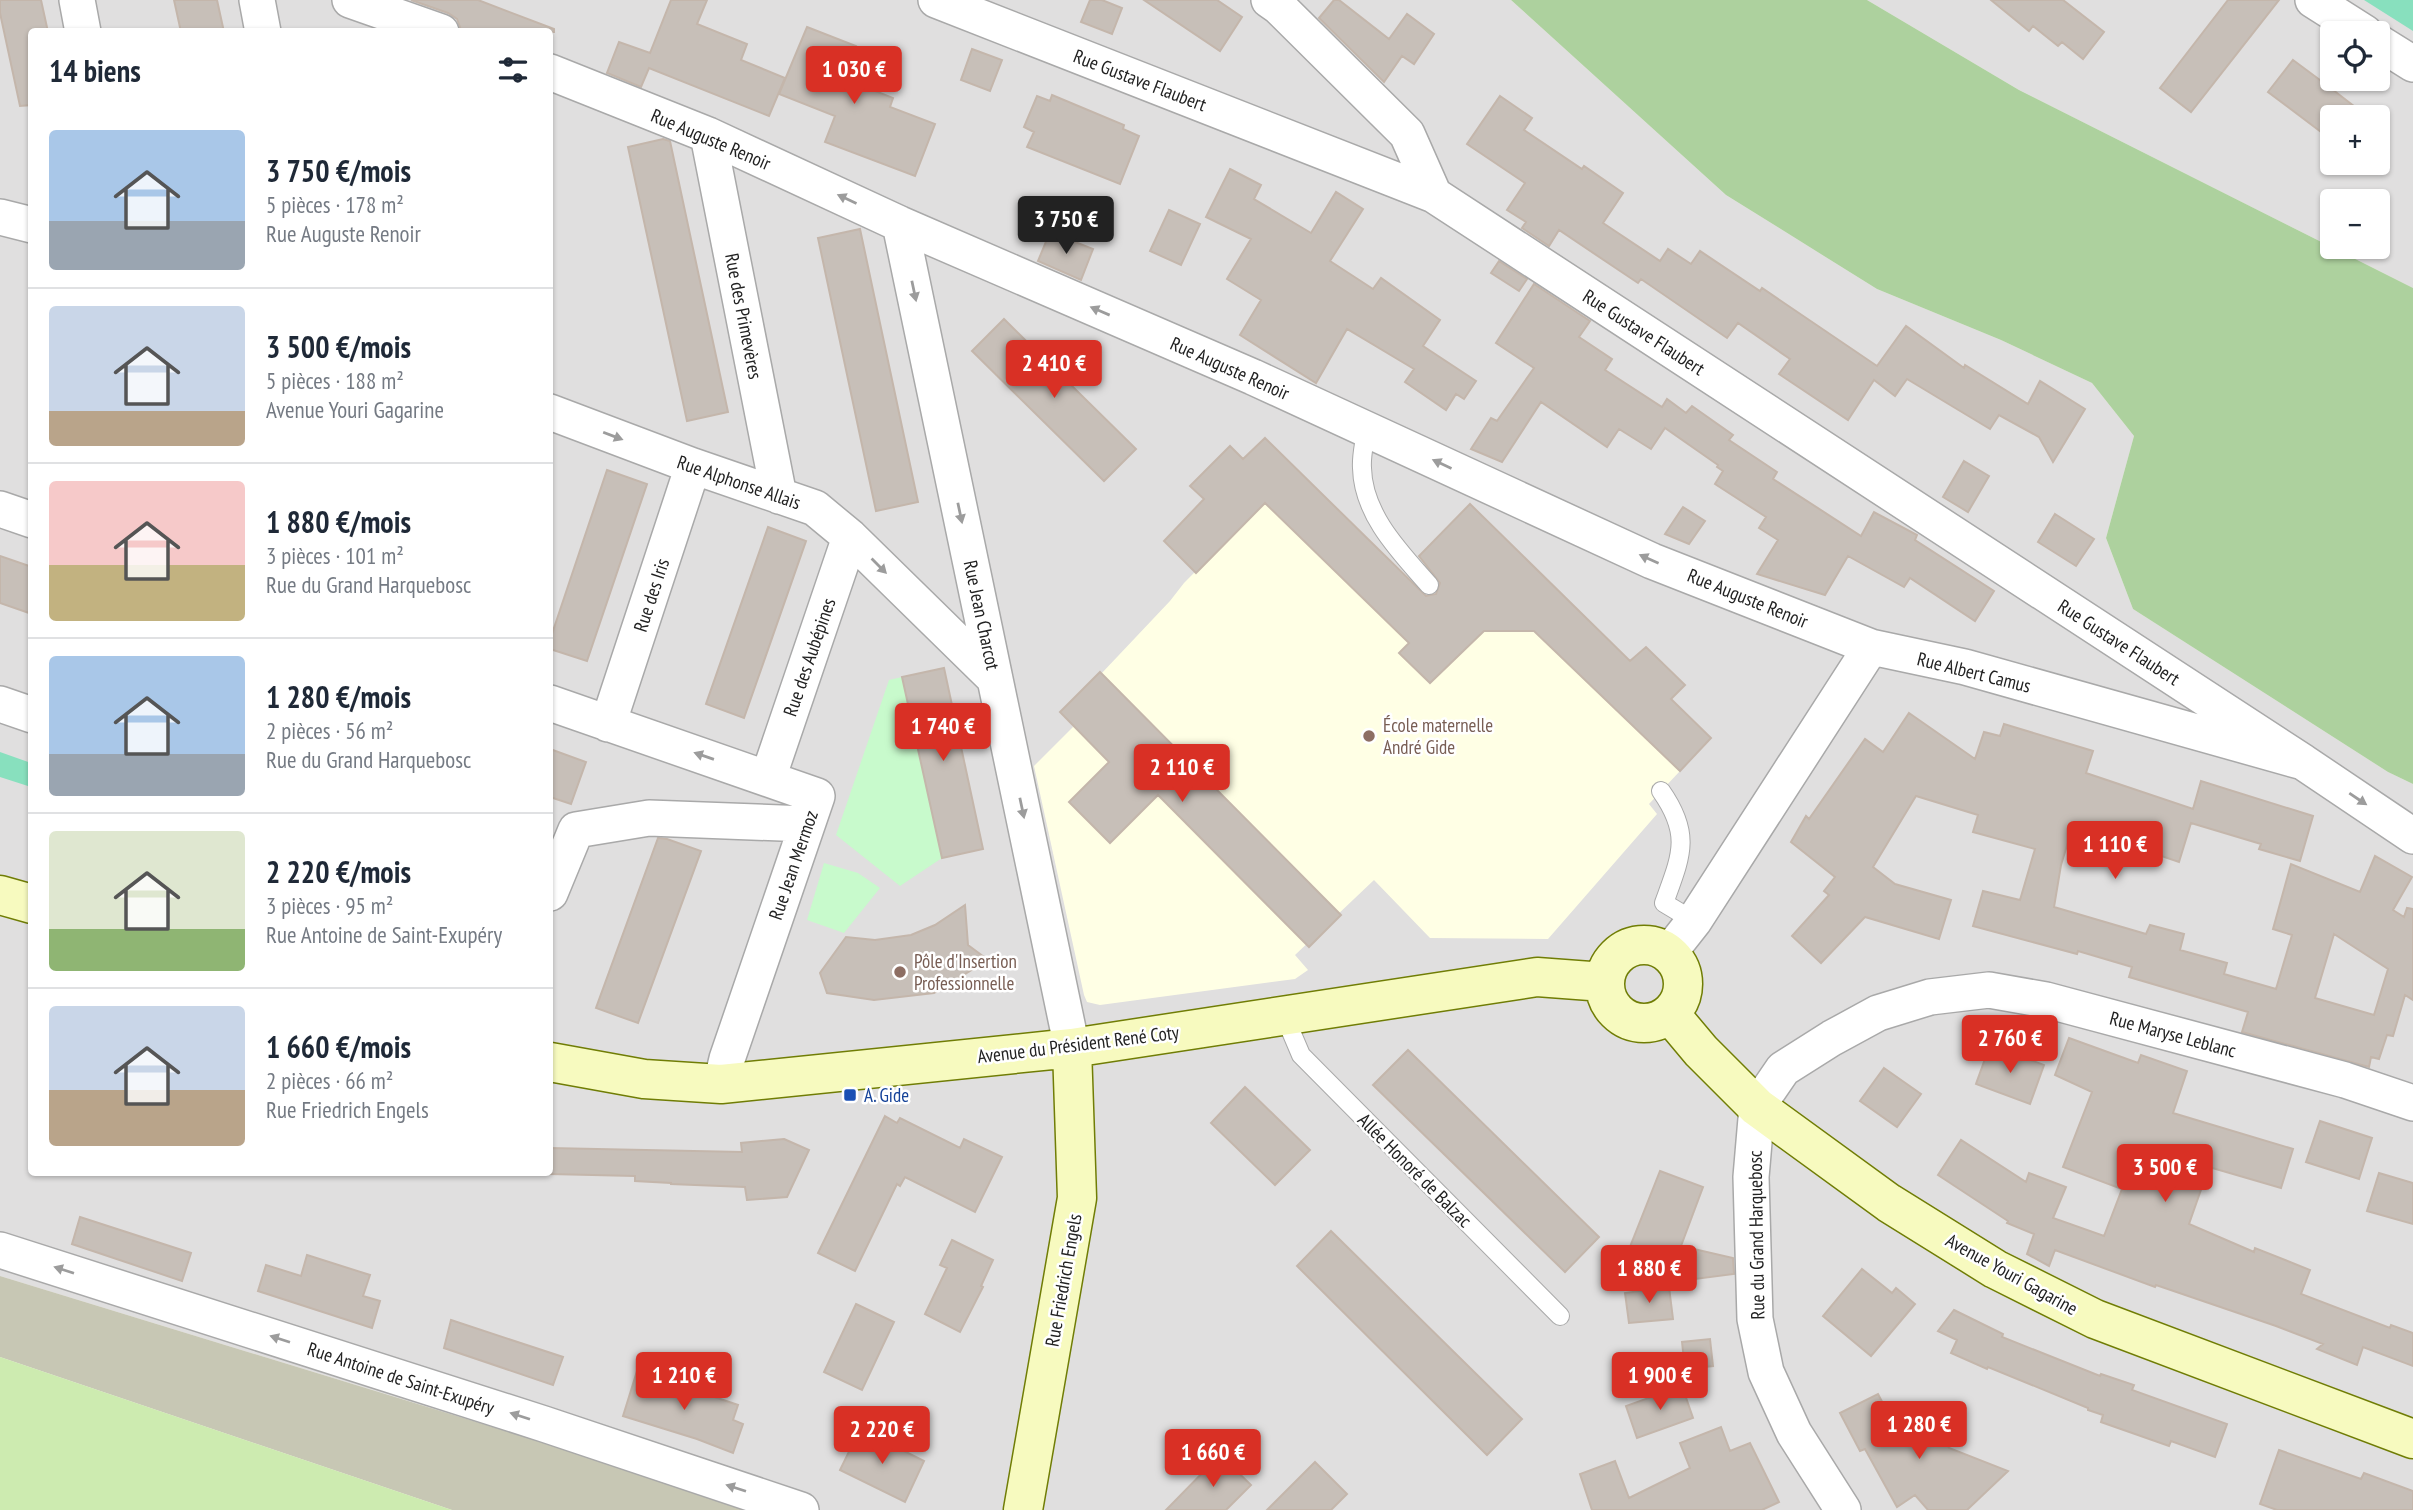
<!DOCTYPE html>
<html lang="fr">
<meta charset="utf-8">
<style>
body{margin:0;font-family:"PT Sans Narrow",sans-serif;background:#f6f6f7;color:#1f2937;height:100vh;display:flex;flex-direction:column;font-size:26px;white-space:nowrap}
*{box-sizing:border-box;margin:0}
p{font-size:23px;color:#747a83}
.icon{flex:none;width:38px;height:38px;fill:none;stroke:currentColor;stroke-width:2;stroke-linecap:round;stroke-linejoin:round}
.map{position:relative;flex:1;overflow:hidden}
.sheet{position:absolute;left:28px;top:28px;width:525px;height:1148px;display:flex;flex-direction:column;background:#fff;border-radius:7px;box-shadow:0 2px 5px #0004}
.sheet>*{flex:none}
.fabs{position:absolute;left:2320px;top:21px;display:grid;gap:14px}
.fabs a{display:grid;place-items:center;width:70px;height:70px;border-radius:7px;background:#fff;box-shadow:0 2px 5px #0004;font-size:35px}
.price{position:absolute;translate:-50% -60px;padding:0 16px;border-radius:7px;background:#d93025;color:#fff;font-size:23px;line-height:46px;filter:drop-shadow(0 2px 4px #0008)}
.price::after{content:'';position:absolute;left:50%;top:42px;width:21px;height:16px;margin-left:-10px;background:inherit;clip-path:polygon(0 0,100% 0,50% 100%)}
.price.selected{background:#222;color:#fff}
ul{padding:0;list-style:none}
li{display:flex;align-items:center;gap:21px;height:175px;padding:0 21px}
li+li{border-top:2px solid #e0e1e3}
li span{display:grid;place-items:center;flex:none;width:196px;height:140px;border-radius:7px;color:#555}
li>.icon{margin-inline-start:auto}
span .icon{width:84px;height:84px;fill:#fffc;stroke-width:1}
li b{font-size:30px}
h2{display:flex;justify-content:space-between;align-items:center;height:84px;padding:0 21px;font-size:30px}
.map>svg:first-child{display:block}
</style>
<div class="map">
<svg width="2413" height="1510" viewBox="0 0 2413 1510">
<rect width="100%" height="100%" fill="#f2efe9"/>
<path fill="#e0dfdf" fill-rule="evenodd" d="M 0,0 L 1511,0 L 1726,195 L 1877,289 L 2001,340 L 2092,383 L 2134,436 L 2106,538 L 2133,609 L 2388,772 L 2413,784 L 2413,1510 L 745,1510 L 695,1489 L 0,1276 ZM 32,32 L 550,32 L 550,1172 L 32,1172 Z
M 1867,0 L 2413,0 L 2413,288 L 2019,90 ZM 2333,33 L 2378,33 L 2378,79 L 2333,79 ZM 2333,117 L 2378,117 L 2378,163 L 2333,163 ZM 2333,201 L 2378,201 L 2378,247 L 2333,247 Z"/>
<path fill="#ffffe5" d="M 1290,476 L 1447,624 L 1509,566 L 1680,771 L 1649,804 L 1657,814 L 1548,939 L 1430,938 L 1374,880 L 1295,955 L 1308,970 L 1295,979 L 1100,1005 L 1087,1002 L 1084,995 L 1034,766 L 1073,727 L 1066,711 L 1170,601 L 1184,583 Z"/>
<path fill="#c7c7b4" d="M 0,1276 L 695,1489 L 745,1510 L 452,1510 L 0,1357 Z"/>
<path fill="#cdebb0" d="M 0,1357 L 452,1510 L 0,1510 Z"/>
<path fill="#add19e" d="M 1511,0 L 1867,0 L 2019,90 L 2413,288 L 2413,784 L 2388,772 L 2133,609 L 2106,538 L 2134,436 L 2092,383 L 2001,340 L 1877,289 L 1726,195 Z"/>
<path fill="#c8facc" d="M 902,677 L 942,858 L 900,886 L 836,835 L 889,680 Z
M 824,863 L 858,873 L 880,888 L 844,933 L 807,920 Z"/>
<path fill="#88e0be" d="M 2364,0 L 2413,0 L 2413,31 Z
M 0,752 L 31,763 L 31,787 L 0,777 Z"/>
<path fill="#c7bfb8" stroke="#c4b6ab" stroke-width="2" fill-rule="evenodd" d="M 0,0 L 41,0 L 48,32 L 32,32 L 32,105 L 20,106 L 0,13 Z
M 174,0 L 217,0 L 224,32 L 181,32 Z
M 411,0 L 478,0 L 554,29 L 554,32 L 466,32 L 461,30 L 457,19 L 448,13 Z
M 671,0 L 707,0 L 697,24 L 747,44 L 741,60 L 785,78 L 769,116 L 649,68 L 641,87 L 607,73 L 619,42 L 650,53 Z
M 1090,0 L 1102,0 L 1122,8 L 1112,34 L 1081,22 Z
M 1144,0 L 1217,0 L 1242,17 L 1220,51 Z
M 1334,0 L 1339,0 L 1389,39 L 1407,14 L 1434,34 L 1414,64 L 1402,56 L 1384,82 L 1319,18 Z
M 1991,0 L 2063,0 L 2104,32 L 2083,59 L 2062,42 L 2058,46 L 2033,26 L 2029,31 Z
M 2228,0 L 2279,0 L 2191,112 L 2160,88 Z
M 807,27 L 856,46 L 845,74 L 856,78 L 855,83 L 893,98 L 890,107 L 935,124 L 915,176 L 825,142 L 835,116 L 779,94 Z
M 972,49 L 1002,60 L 990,91 L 961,80 Z
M 2293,60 L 2328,86 L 2368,117 L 2333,117 L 2333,141 L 2268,92 Z
M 1052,95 L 1124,125 L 1123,129 L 1139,136 L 1120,184 L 1027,147 L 1034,132 L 1024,127 L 1037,96 L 1050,101 Z
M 1500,96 L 1532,118 L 1524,130 L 1582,169 L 1584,166 L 1623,193 L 1603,223 L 1660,261 L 1668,249 L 1691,264 L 1700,251 L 1760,291 L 1762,288 L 1877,366 L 1906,326 L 1964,368 L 1965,365 L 2028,404 L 2040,381 L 2085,409 L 2053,462 L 2039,437 L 1999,415 L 1990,429 L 1907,379 L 1895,396 L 1874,380 L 1848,420 L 1779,374 L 1790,359 L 1738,323 L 1727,338 L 1641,279 L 1638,283 L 1559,230 L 1549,246 L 1522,228 L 1526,222 L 1507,210 L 1525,183 L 1467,144 Z
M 663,139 L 670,141 L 728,412 L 687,421 L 628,147 Z
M 1230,169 L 1261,185 L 1254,199 L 1311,233 L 1336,192 L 1363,209 L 1330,261 L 1373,289 L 1381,278 L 1440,320 L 1423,346 L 1476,381 L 1464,399 L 1456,394 L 1446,410 L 1405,382 L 1414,369 L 1347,329 L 1316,383 L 1240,335 L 1261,300 L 1227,279 L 1251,239 L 1206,217 Z
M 1169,210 L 1200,224 L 1181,265 L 1150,251 Z
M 860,229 L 918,502 L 876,511 L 818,238 Z
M 1050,232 L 1093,249 L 1081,280 L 1038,261 Z
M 1499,261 L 1527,279 L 1519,291 L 1491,273 Z
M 1534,284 L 1590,321 L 1579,337 L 1612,359 L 1605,370 L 1662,407 L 1667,399 L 1686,413 L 1692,406 L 1733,435 L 1729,440 L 1777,472 L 1773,479 L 1861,536 L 1874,512 L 1917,535 L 1915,540 L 1994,591 L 1975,621 L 1910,578 L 1904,587 L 1848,556 L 1825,595 L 1757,574 L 1778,540 L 1759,528 L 1766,517 L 1715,484 L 1723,471 L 1717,467 L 1718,465 L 1665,428 L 1651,449 L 1619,429 L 1607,447 L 1541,402 L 1502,462 L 1471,449 L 1491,418 L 1497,421 L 1534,368 L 1496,343 Z
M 1004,319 L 1136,449 L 1104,481 L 972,351 Z
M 1265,438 L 1426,596 L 1436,594 L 1440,583 L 1419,556 L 1470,504 L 1630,661 L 1646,647 L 1685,685 L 1671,699 L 1711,738 L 1680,771 L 1534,631 L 1484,631 L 1430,683 L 1399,653 L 1409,643 L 1265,503 L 1196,573 L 1164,541 L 1204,499 L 1190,486 L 1230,446 L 1243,459 Z
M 1964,461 L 1989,476 L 1968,512 L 1943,497 Z
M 607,470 L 647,484 L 587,661 L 550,649 L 550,640 Z
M 1683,507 L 1705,521 L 1689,544 L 1665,534 Z
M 2055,514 L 2094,539 L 2076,566 L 2038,542 Z
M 768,527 L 806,541 L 744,718 L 706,704 Z
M 0,556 L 32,567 L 32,614 L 0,603 Z
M 944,668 L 983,849 L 942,858 L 902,677 Z
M 1100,672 L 1341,915 L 1309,947 L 1158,795 L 1110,843 L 1069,802 L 1109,762 L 1060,712 Z
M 1909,713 L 1975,759 L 1984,732 L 2000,736 L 2004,724 L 2093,751 L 2086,773 L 2193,809 L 2201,781 L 2313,816 L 2300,861 L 2259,849 L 2261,844 L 2191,823 L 2179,862 L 2073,826 L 2061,865 L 2054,907 L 2146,934 L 2150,925 L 2184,934 L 2180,950 L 2227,963 L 2224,974 L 2276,989 L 2292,935 L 2273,929 L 2291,864 L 2360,892 L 2375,856 L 2412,877 L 2393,910 L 2404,917 L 2407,908 L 2413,909 L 2413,1000 L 2405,995 L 2393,1036 L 2387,1035 L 2379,1059 L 2371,1057 L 2369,1067 L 2242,1032 L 2248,1012 L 2129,977 L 2132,967 L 2078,951 L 2077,954 L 1973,926 L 1983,891 L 2020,900 L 2035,849 L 1973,832 L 1978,815 L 1916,796 L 1873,867 L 1895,884 L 1951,900 L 1939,939 L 1865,917 L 1821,963 L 1792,936 L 1829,895 L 1824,891 L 1835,877 L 1791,842 L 1806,816 L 1809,819 L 1865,739 L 1883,752 ZM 2334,934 L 2388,969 L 2374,1015 L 2315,998 Z
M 550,749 L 586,762 L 571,804 L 550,797 Z
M 658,838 L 667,839 L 701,851 L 638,1023 L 596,1008 Z
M 965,905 L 968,945 L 988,960 L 934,993 L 874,1000 L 827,993 L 820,973 L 846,937 L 875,940 L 911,935 L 935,925 Z
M 2069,1038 L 2138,1063 L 2141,1055 L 2187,1071 L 2173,1113 L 2293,1149 L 2281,1188 L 2209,1167 L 2189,1224 L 2254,1252 L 2255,1248 L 2310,1270 L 2301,1294 L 2390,1328 L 2391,1325 L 2413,1333 L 2413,1366 L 2363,1347 L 2357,1365 L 2317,1349 L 2323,1344 L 2276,1326 L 2156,1285 L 2155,1287 L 2055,1250 L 2049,1266 L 2027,1254 L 2034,1234 L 2007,1223 L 2008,1221 L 1938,1175 L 1961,1140 L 2026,1182 L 2029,1173 L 2066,1187 L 2053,1218 L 2104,1236 L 2122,1189 L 2063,1167 L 2092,1092 L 2055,1075 Z
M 1990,1045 L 2044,1065 L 2030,1104 L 1976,1084 Z
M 1408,1050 L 1599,1237 L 1565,1272 L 1373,1085 Z
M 1884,1068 L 1921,1094 L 1897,1127 L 1860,1101 Z
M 1245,1087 L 1310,1150 L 1275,1185 L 1211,1123 Z
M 885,1116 L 897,1123 L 900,1118 L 960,1148 L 964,1139 L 1002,1157 L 975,1212 L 905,1177 L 900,1186 L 897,1184 L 855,1271 L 818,1253 Z
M 2320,1121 L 2372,1138 L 2359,1179 L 2306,1162 Z
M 784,1139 L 809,1150 L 787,1197 L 747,1200 L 745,1187 L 671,1184 L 671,1183 L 635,1181 L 635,1176 L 550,1174 L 550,1148 L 742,1152 L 741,1143 Z
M 1660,1171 L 1703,1187 L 1681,1246 L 1733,1258 L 1734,1274 L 1687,1280 L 1626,1257 Z
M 2379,1173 L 2413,1183 L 2413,1224 L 2367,1211 Z
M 80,1217 L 191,1253 L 182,1281 L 72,1244 Z
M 1331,1231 L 1522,1419 L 1487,1455 L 1297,1266 Z
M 952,1240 L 993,1260 L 981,1286 L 983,1287 L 960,1332 L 925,1314 L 947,1268 L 940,1265 Z
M 307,1255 L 370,1275 L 363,1296 L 380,1301 L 372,1328 L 258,1291 L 266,1265 L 301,1276 Z
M 1862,1269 L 1892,1293 L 1896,1288 L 1915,1304 L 1871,1356 L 1823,1316 Z
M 1669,1287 L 1673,1319 L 1629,1323 L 1625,1293 Z
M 856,1304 L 894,1322 L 862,1390 L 824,1372 Z
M 1954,1310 L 2003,1334 L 2002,1337 L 2100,1376 L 2101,1374 L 2134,1385 L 2132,1390 L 2227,1424 L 2215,1457 L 2171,1441 L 2169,1446 L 2101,1422 L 2103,1415 L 2088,1410 L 2088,1408 L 1988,1367 L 1987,1369 L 1951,1353 L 1957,1340 L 1938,1331 Z
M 451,1320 L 563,1357 L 553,1385 L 444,1348 Z
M 1710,1339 L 1713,1366 L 1685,1369 L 1682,1342 Z
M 637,1371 L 738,1405 L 733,1420 L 743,1424 L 733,1453 L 697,1439 L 623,1416 Z
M 1682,1386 L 1693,1418 L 1637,1438 L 1626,1406 Z
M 1878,1394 L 1899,1434 L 1925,1420 L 1933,1436 L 1941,1432 L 1949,1448 L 2008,1471 L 1967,1510 L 1928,1510 L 1915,1495 L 1897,1507 L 1865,1449 L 1860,1451 L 1840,1413 Z
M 1721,1427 L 1730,1451 L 1750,1443 L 1779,1502 L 1762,1510 L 1592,1510 L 1580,1474 L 1615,1461 L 1629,1498 L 1690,1468 L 1680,1443 Z
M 860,1429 L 924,1461 L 905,1502 L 840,1470 Z
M 2279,1450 L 2361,1479 L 2364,1473 L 2413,1491 L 2413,1510 L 2277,1510 L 2260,1504 Z
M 1220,1455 L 1251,1485 L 1226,1510 L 1166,1510 Z
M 1315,1462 L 1347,1494 L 1331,1510 L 1267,1510 Z"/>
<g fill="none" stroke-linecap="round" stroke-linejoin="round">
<g stroke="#a9a9a9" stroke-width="20">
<path id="lane" d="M 1366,429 C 1365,442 1361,455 1362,468 C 1363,515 1400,552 1429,585
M 1661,791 C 1692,835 1681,856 1664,903 L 1694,921
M 1284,1015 L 1301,1055 L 1560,1316"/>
</g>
<g stroke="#a9a9a9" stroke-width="38">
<path id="street" d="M 77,0 L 83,32
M 257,0 L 263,32
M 350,0 L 441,32
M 936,0 L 1434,195 L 2303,762
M 1269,0 L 1279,7 L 1407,134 L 1434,195
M 2313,0 L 2365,33
M 2378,42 L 2413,64
M 550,72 L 708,135 L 900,224 L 1253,377 L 1652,561 L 1871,647
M 708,135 L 779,496
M 0,217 L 32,225
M 900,224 L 1072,1048
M 550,412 L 693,466 L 815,508 L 850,537 L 995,679
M 0,509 L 32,520
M 550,703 L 817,796 L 727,1059 L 721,1084
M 0,704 L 32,715
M 608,724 L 693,466
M 768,778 L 850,537
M 550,893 L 576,830 L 649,818 L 807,824
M 1668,954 L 1694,921 L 1871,647 L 1965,667 L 2303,762 L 2413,836
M 0,1250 L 544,1424 L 801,1510
M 1843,1510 L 1794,1433 L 1766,1372 L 1755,1319 L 1751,1177 L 1757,1107 L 1783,1069 L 1832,1038 L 1878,1013 L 1930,997 L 1989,990 L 2046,1000 L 2345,1080 L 2413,1103"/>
</g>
<g stroke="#707d05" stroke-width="41">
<path id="secondary" d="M 0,895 L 32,904
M1605 984a39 39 0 1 1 78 0a39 39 0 1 1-78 0Z
M 1670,1014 L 1701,1051 L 1757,1107 L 1889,1203 L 1995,1269 L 2095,1319 L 2413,1439
M 550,1062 L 644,1079 L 721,1084 L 1072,1048 L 1537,977 L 1604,982
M 1023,1510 L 1077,1198 L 1072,1048"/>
</g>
<use href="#lane" stroke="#fff" stroke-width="18"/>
<use href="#street" stroke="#fff" stroke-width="35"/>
<use href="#secondary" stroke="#f7fabf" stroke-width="38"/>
</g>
<defs><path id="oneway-solid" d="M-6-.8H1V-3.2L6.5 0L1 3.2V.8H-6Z" transform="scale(1.75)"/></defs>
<g fill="#9c9c9c">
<use href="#oneway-solid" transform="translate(847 199) rotate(-155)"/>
<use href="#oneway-solid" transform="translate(914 291) rotate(78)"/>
<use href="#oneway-solid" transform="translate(1100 311) rotate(-157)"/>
<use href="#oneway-solid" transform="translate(613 436) rotate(21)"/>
<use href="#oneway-solid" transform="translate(1442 464) rotate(-155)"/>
<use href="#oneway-solid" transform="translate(960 513) rotate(78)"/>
<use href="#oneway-solid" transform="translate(1649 559) rotate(-156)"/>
<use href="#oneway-solid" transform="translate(879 566) rotate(45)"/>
<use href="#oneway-solid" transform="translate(704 756) rotate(-161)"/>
<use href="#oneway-solid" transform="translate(2358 799) rotate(34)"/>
<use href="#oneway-solid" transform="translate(1022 808) rotate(78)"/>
<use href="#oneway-solid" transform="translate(64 1270) rotate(-162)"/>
<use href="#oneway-solid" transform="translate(280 1339) rotate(-162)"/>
<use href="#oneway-solid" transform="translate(520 1416) rotate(-162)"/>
<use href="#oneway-solid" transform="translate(736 1488) rotate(-162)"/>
</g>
<g fill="#8d6e63" stroke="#fff" stroke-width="2.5">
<circle cx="1369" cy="736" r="7"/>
<circle cx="900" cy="972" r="7"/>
</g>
<rect fill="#1a4fb4" stroke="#fff" stroke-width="2.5" x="843" y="1088" width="14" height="14" rx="3.5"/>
<g text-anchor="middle" stroke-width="5" stroke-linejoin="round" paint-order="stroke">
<g font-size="19" fill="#222" stroke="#fff">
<text transform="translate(1140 80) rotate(21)" y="7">Rue Gustave Flaubert</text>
<text transform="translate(711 139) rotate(23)" y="7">Rue Auguste Renoir</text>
<text transform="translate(744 316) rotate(79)" y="7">Rue des Primevères</text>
<text transform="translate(1644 332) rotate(33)" y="7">Rue Gustave Flaubert</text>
<text transform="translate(1230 368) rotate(24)" y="7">Rue Auguste Renoir</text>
<text transform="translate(739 482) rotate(19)" y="7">Rue Alphonse Allais</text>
<text transform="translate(651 595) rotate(-72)" y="7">Rue des Iris</text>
<text transform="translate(1748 598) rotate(22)" y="7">Rue Auguste Renoir</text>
<text transform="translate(982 615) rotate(78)" y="7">Rue Jean Charcot</text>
<text transform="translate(2119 642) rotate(33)" y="7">Rue Gustave Flaubert</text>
<text transform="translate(809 657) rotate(-71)" y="7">Rue des Aubépines</text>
<text transform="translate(1974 672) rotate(14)" y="7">Rue Albert Camus</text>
<text transform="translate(793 865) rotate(-71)" y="7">Rue Jean Mermoz</text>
<text transform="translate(2173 1034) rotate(15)" y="7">Rue Maryse Leblanc</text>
<text transform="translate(1078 1044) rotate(-7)" y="7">Avenue du Président René Coty</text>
<text transform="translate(1415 1170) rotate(45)" y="7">Allée Honoré de Balzac</text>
<text transform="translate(1756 1235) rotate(-91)" y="7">Rue du Grand Harquebosc</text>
<text transform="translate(2012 1274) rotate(29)" y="7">Avenue Youri Gagarine</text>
<text transform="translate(1063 1280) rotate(-80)" y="7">Rue Friedrich Engels</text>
<text transform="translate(401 1378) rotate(18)" y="7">Rue Antoine de Saint-Exupéry</text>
</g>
<g font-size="19" fill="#785e54" stroke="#fff" text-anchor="start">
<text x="1383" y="732">École maternelle<tspan x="1383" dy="22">André Gide</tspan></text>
<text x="914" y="968">Pôle d'Insertion<tspan x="914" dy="22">Professionnelle</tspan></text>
</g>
<g font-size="19" fill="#164399" stroke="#fff" text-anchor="start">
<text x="864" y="1102">A. Gide</text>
</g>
</g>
</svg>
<div class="fabs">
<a><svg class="icon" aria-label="locate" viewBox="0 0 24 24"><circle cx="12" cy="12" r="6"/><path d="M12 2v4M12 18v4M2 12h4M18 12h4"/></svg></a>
<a>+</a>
<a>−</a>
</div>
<b class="price" style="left:854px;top:106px">1 030 €</b>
<b class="price selected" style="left:1066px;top:256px">3 750 €</b>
<b class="price" style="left:1054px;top:400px">2 410 €</b>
<b class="price" style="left:943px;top:763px">1 740 €</b>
<b class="price" style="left:1182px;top:804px">2 110 €</b>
<b class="price" style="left:2115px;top:881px">1 110 €</b>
<b class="price" style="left:2010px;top:1075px">2 760 €</b>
<b class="price" style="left:2165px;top:1204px">3 500 €</b>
<b class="price" style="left:1649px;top:1305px">1 880 €</b>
<b class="price" style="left:684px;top:1412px">1 210 €</b>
<b class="price" style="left:1660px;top:1412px">1 900 €</b>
<b class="price" style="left:1919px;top:1461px">1 280 €</b>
<b class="price" style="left:882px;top:1466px">2 220 €</b>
<b class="price" style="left:1213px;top:1489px">1 660 €</b>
<section class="sheet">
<h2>14 biens<svg class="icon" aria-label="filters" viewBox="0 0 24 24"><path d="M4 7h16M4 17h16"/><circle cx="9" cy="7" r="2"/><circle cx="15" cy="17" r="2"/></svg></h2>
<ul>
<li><span style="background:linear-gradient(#a9c7e8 65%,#9aa5b1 0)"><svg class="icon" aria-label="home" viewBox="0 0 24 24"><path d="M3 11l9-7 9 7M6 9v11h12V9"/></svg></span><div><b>3 750 €/mois</b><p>5 pièces · 178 m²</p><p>Rue Auguste Renoir</p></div></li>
<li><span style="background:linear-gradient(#c9d6e8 75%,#b9a48a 0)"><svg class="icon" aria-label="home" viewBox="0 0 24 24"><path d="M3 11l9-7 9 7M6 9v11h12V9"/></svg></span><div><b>3 500 €/mois</b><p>5 pièces · 188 m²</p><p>Avenue Youri Gagarine</p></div></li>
<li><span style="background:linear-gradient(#f6c9c9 60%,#c2b280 0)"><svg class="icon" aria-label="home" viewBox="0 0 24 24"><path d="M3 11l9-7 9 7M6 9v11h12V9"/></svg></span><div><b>1 880 €/mois</b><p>3 pièces · 101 m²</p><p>Rue du Grand Harquebosc</p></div></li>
<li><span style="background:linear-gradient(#a9c7e8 70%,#9aa5b1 0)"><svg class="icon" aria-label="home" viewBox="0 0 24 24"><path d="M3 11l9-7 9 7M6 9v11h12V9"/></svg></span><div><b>1 280 €/mois</b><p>2 pièces · 56 m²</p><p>Rue du Grand Harquebosc</p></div></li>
<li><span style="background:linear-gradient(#dfe7d0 70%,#8fb573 0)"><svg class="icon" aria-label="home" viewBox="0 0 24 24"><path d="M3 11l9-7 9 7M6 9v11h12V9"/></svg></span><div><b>2 220 €/mois</b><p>3 pièces · 95 m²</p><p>Rue Antoine de Saint-Exupéry</p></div></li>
<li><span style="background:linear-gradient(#c9d6e8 60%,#b9a48a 0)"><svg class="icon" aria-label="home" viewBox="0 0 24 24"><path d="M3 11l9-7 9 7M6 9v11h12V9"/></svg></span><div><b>1 660 €/mois</b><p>2 pièces · 66 m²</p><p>Rue Friedrich Engels</p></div></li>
</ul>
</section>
</div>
